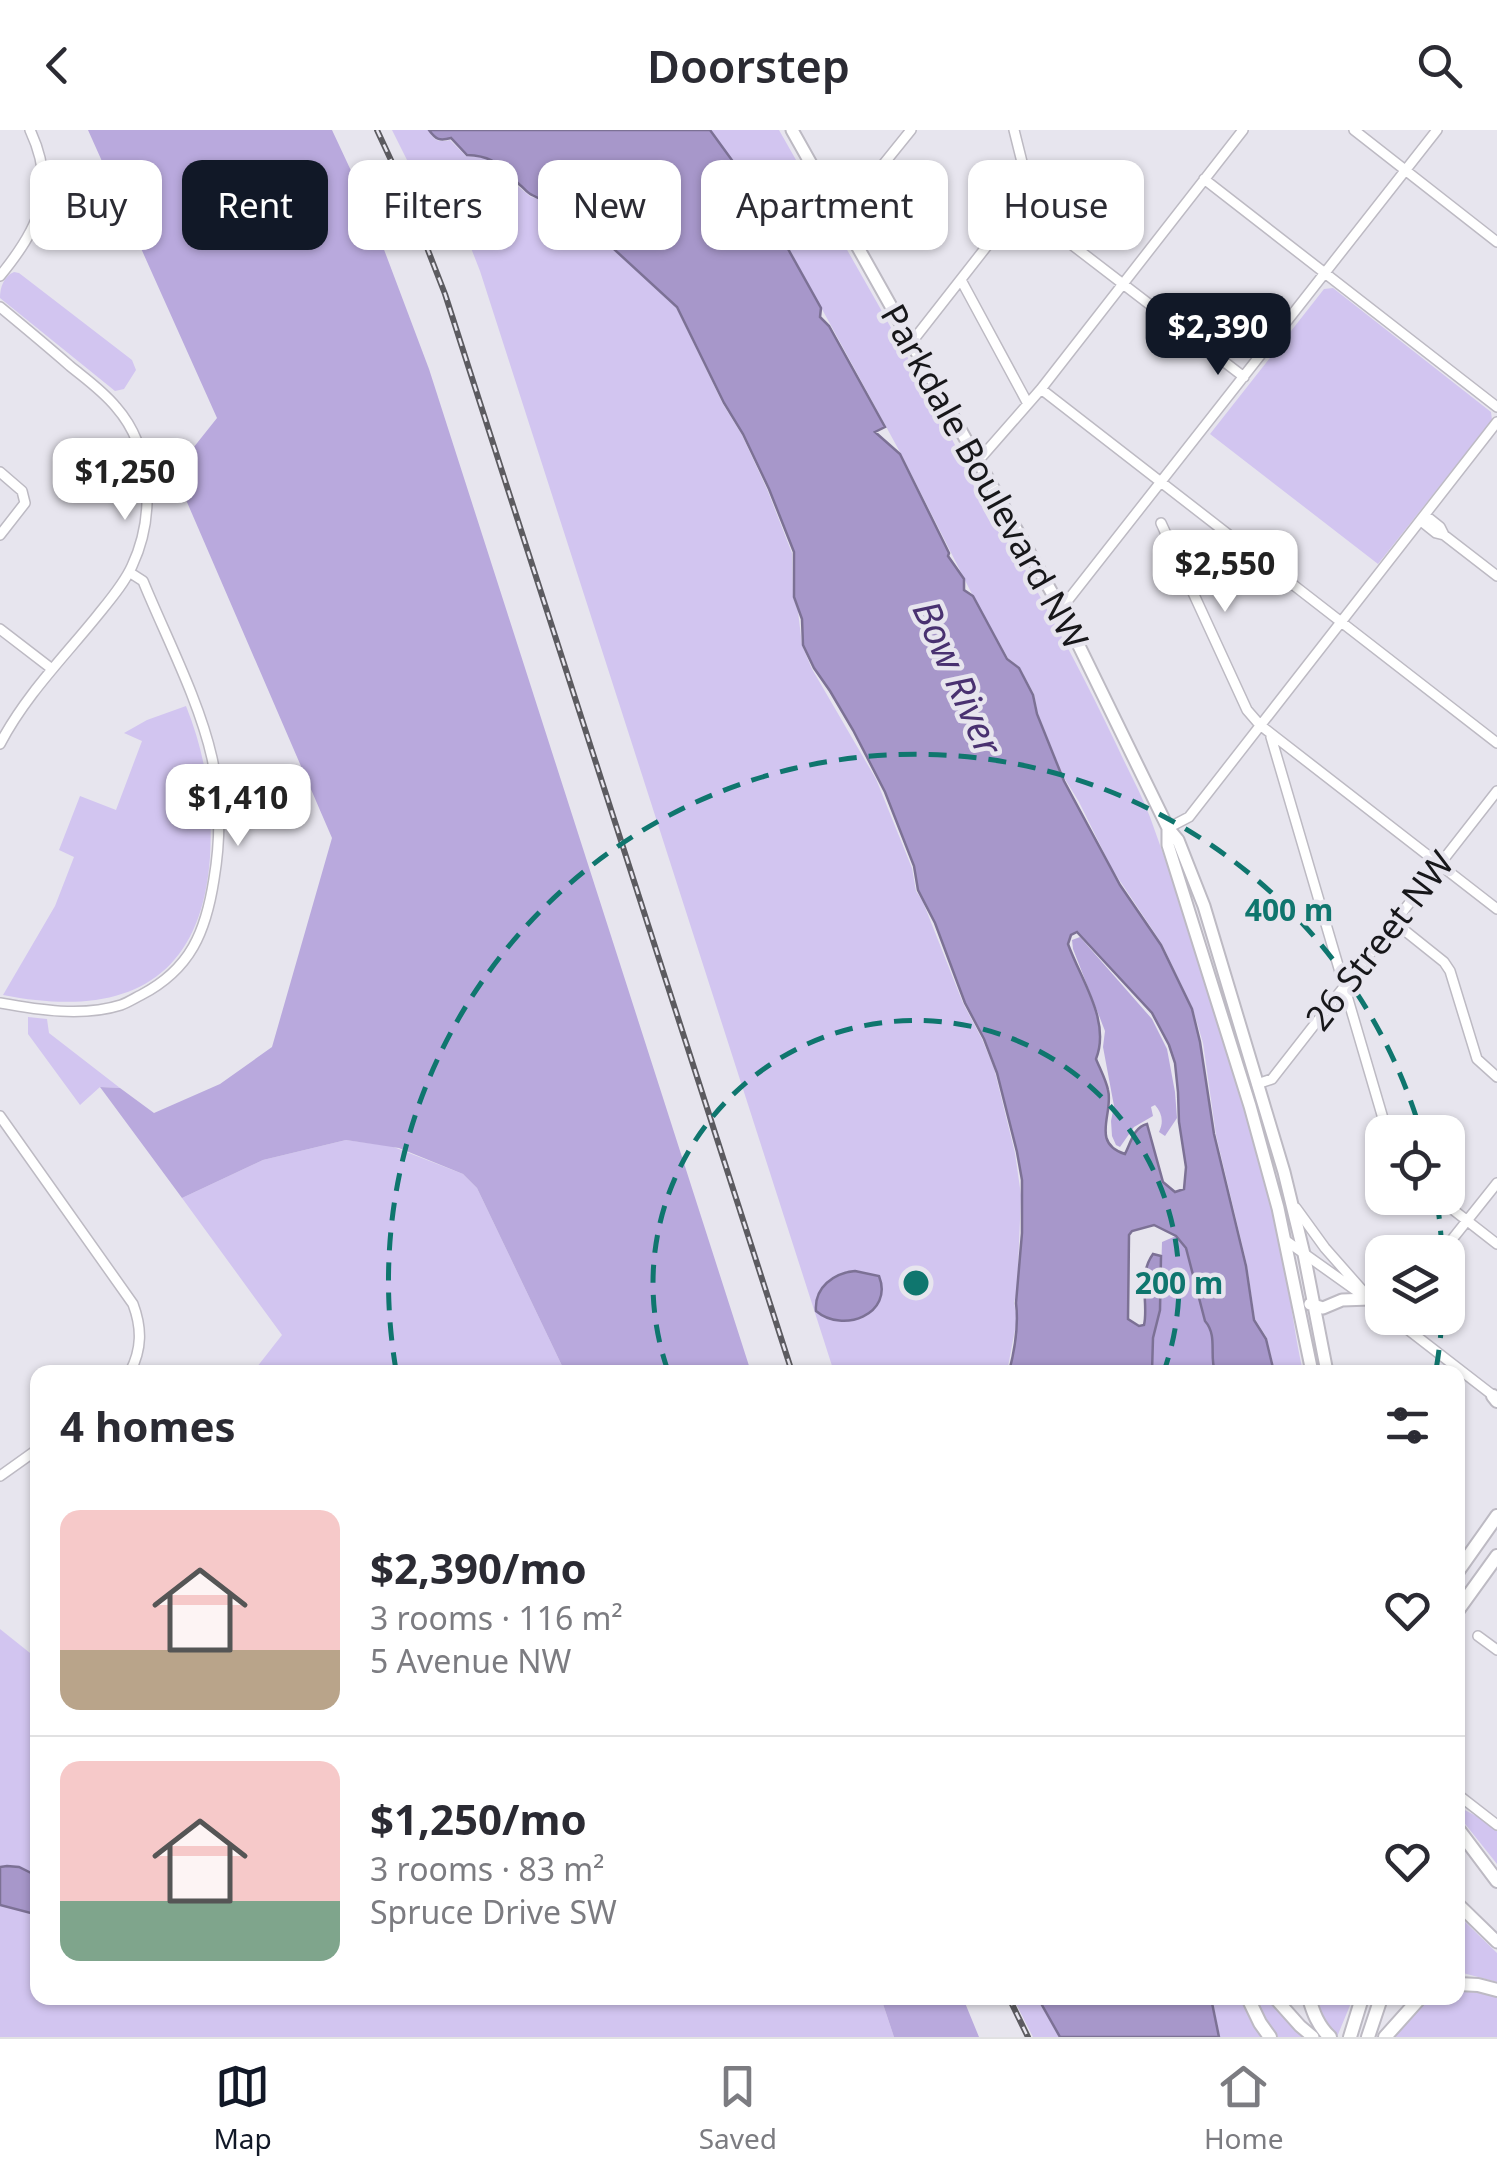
<!DOCTYPE html>
<meta charset="utf-8">
<style>
body{margin:0;font-family:"Noto Sans",sans-serif;background:#f2f2f3;color:#2b2b33;height:100vh;display:flex;flex-direction:column;font-size:38px;white-space:nowrap}
*{box-sizing:border-box;margin:0}
p{font-size:32px;color:#7c7c81}
.icon{flex:none;width:55px;height:55px;fill:none;stroke:currentColor;stroke-width:2;stroke-linecap:round;stroke-linejoin:round}
.map{position:relative;flex:1;overflow:hidden}
.drawer{position:absolute;left:30px;top:1235px;width:1435px;height:640px;display:flex;flex-direction:column;background:#fff;border-radius:20px;box-shadow:0 2px 8px #0004}
.drawer>*{flex:none}
.top-card{position:absolute;left:30px;top:30px;width:1438px;height:90px;display:flex;gap:20px}
.fabs{position:absolute;left:1365px;top:985px;display:grid;gap:20px}
.fabs a{display:grid;place-items:center;width:100px;height:100px;border-radius:20px;background:#fff;box-shadow:0 2px 8px #0004;font-size:50px}
.price{position:absolute;translate:-50% -85px;padding:0 22px;border-radius:20px;background:#fff;color:#222;font-size:32px;line-height:65px;filter:drop-shadow(0 2px 5px #0008)}
.price::after{content:'';position:absolute;left:50%;top:60px;width:30px;height:22px;margin-left:-15px;background:inherit;clip-path:polygon(0 0,100% 0,50% 100%)}
.price.current{background:#111827;color:#fff}
ul{padding:0;list-style:none}
li{display:flex;align-items:center;gap:30px;height:250px;padding:0 30px}
li+li{border-top:2px solid #e1e1e2}
li span{display:grid;place-items:center;flex:none;width:280px;height:200px;border-radius:20px;color:#555}
li>.icon{margin-inline-start:auto}
span .icon{width:120px;height:120px;fill:#fffc;stroke-width:1}
li b{font-size:42px}
h2{display:flex;justify-content:space-between;align-items:center;height:120px;padding:0 30px;font-size:42px}
.tag{padding:0 35px;border-radius:20px;background:#fff;box-shadow:0 2px 8px #0004;font-size:35px;line-height:90px}
.tag.current{background:#111827;color:#fff}
header{display:flex;justify-content:space-between;align-items:center;height:130px;padding:0 30px;background:#fff;font-size:45px;font-weight:600}
.dock{display:flex;justify-content:space-around;align-items:center;height:140px;border-top:2px solid #e1e1e2;background:#fff;font-size:28px;color:#7c7c81}
.dock a{display:grid;justify-items:center;gap:5px}
.dock .current{color:#111827}
.map>svg:first-child{display:block}
</style>
<header><svg class="icon" aria-label="back" viewBox="0 0 24 24"><path d="M15 5l-7 7 7 7"/></svg>Doorstep<svg class="icon" aria-label="search" viewBox="0 0 24 24"><circle cx="10" cy="10" r="6"/><path d="M15 15l6 6"/></svg></header>
<div class="map">
<svg width="1497" height="1907" viewBox="0 0 1497 1907">
<rect width="100%" height="100%" fill="#e7e5ee"/>
<path fill="#d2c5f0" d="M 392,0 L 428,0 C 434,10 438,13 450,10 L 466,26 L 484,27 L 496,33 L 503,44 L 531,67 L 571,75 L 582,84 L 590,99 L 636,138 L 676,177 L 723,274 L 742,305 L 767,359 L 792,423 L 793,467 L 798,481 L 802,515 L 812,539 L 876,649 L 912,738 L 916,761 L 923,772 L 963,873 L 982,909 L 994,938 L 1015,1023 L 1021,1065 L 1017,1163 L 1014,1172 L 1017,1189 L 1007,1242 L 834,1242 L 480,141 L 440,39 L 407,30 Z
M 710,0 L 779,0 C 841,110 905,219 963,330 C 976,355 982,395 1008,409 C 1047,478 1084,546 1118,618 C 1128,640 1141,663 1150,687 C 1198,819 1240,956 1275,1093 C 1288,1143 1292,1193 1303,1242 L 1275,1242 L 1267,1208 L 1255,1189 L 1247,1135 L 1216,1005 L 1203,913 L 1193,879 L 1162,814 L 1112,739 L 1079,672 L 1063,646 L 1038,584 L 1034,564 L 1020,538 L 1008,528 L 973,466 L 901,324 L 769,82 Z
M 14,142 L 19,143 L 132,230 L 136,240 L 124,259 L 115,261 L 0,168 C 0,157 4,146 14,142 Z
M 1333,158 L 1491,282 L 1492,290 L 1378,434 L 1210,304 L 1324,159 Z
M 186,576 C 206,626 213,674 210,727 C 201,856 119,888 3,865 L 55,776 L 74,727 L 59,720 L 80,666 L 116,680 L 142,611 L 124,603 L 147,590 Z
M 28,887 L 47,889 L 49,903 L 120,958 L 100,957 L 80,975 L 28,904 Z
M 346,1010 L 391,1016 L 463,1044 L 477,1058 L 565,1242 L 253,1242 L 282,1205 L 182,1068 L 263,1030 Z
M 0,1499 L 30,1523 L 37,1514 L 38,1868 L 881,1868 L 894,1907 L 0,1907 Z
M 1459,1677 L 1480,1688 L 1497,1701 L 1497,1734 L 1458,1685 Z
M 1458,1785 L 1497,1823 L 1497,1852 L 1463,1843 L 1458,1847 Z
M 1458,1859 L 1466,1859 L 1497,1865 L 1497,1907 L 1390,1907 L 1417,1878 L 1429,1870 L 1434,1868 L 1458,1868 Z
M 1013,1868 L 1037,1868 L 1059,1907 L 1033,1907 Z
M 1212,1868 L 1243,1868 L 1266,1907 L 1220,1907 Z
M 1253,1868 L 1268,1868 L 1305,1907 L 1278,1907 Z
M 1312,1868 L 1353,1868 L 1337,1907 L 1331,1904 Z"/>
<path fill="#b9a9dd" d="M 88,0 L 332,0 L 368,77 L 429,239 L 751,1242 L 565,1242 L 477,1058 L 463,1044 L 399,1018 L 346,1010 L 263,1030 L 182,1068 L 100,957 L 120,958 L 154,983 L 220,954 L 272,917 L 332,708 L 174,342 L 217,288 Z
M 1080,807 L 1152,889 L 1167,919 L 1175,962 L 1177,988 L 1165,1006 L 1159,1002 C 1164,992 1162,983 1155,975 L 1151,977 L 1153,986 L 1134,997 L 1120,1017 L 1116,1015 L 1112,1006 L 1111,991 L 1114,976 L 1103,917 L 1105,901 L 1073,819 L 1072,810 Z
M 1176,1106 L 1186,1118 L 1205,1191 C 1218,1205 1209,1225 1215,1242 L 1152,1242 L 1153,1208 L 1160,1180 L 1162,1112 Z
M 881,1868 L 963,1868 L 979,1907 L 894,1907 Z"/>
<path fill="#a797ca" stroke="#7c7195" stroke-width="2.5" fill-rule="evenodd" d="M 429,0 L 710,0 L 753,59 L 749,63 L 768,83 L 821,178 L 820,187 L 829,196 L 885,297 L 875,302 L 900,324 L 949,423 L 948,426 L 964,449 L 964,460 L 973,466 L 1007,529 L 1019,538 L 1033,565 L 1037,584 L 1064,651 L 1120,755 L 1161,815 L 1192,879 L 1200,912 L 1214,1004 L 1246,1136 L 1254,1190 L 1266,1209 L 1274,1242 L 1215,1242 C 1209,1225 1218,1206 1205,1191 L 1186,1118 L 1176,1106 L 1154,1095 L 1132,1101 L 1129,1105 L 1128,1189 L 1139,1196 L 1144,1195 C 1149,1174 1137,1146 1153,1124 L 1161,1126 L 1160,1180 L 1153,1208 L 1152,1242 L 1009,1242 C 1015,1219 1019,1197 1016,1173 L 1022,1103 L 1022,1050 L 1017,1022 L 997,943 L 984,909 L 965,873 L 935,793 L 918,760 L 914,736 L 885,662 L 853,600 L 830,561 L 814,538 L 803,515 L 802,489 L 794,467 L 794,422 L 769,359 L 743,304 L 724,273 L 677,177 L 591,98 C 569,60 560,81 532,65 C 527,63 524,58 520,55 C 499,37 496,26 467,25 L 451,8 C 440,11 436,10 429,0 ZM 1077,802 L 1152,883 L 1169,915 L 1175,933 L 1178,962 L 1179,992 L 1186,1037 L 1184,1059 L 1175,1062 L 1163,1052 L 1147,994 C 1134,997 1131,1012 1125,1024 C 1090,1013 1114,983 1108,960 C 1106,950 1100,939 1096,929 C 1111,891 1081,850 1068,814 L 1071,805 Z
M 855,1141 L 879,1146 C 894,1184 843,1204 816,1181 C 814,1157 834,1143 855,1141 Z
M 7,1736 L 19,1737 L 37,1746 L 37,1799 L 31,1783 L 0,1775 L 0,1737 Z
M 1038,1868 L 1211,1868 L 1219,1907 L 1060,1907 Z"/>
<g fill="none" stroke-linecap="round" stroke-linejoin="round">
<g stroke="#bdbac3" stroke-width="12">
<path id="minor" d="M 1014,0 L 1033,76 L 1041,91 L 1244,247
M 1354,0 L 1497,112
M 1204,49 L 1497,277
M 840,88 L 911,0
M 0,146 C 39,98 58,60 30,0
M 961,150 L 1028,274
M 0,177 C 23,196 47,216 70,236 C 86,249 103,261 116,277 C 153,319 155,387 132,436 C 124,454 109,471 97,486 C 63,528 25,566 0,614
M 911,213 L 1012,84 L 1024,77 L 1033,76
M 1041,259 L 1497,613
M 978,331 L 1041,259 L 1243,0
M 0,342 L 22,361 L 25,373 L 0,405
M 1425,385 L 1440,397 L 1444,405
M 1421,391 L 1436,403 L 1444,405 L 1497,446
M 1161,393 L 1247,580 L 1260,595 L 1497,779
M 1061,479 L 1437,0
M 0,499 L 52,539
M 1271,607 L 1387,1002
M 1168,698 L 1189,687 L 1497,292
M 1394,792 L 1444,832 L 1450,841 L 1477,929 L 1497,947
M 0,873 C 38,880 83,887 121,875 C 127,873 135,868 141,865 C 191,839 206,801 214,749 C 221,707 221,669 212,628 C 199,570 166,507 143,451 L 129,442
M 1257,954 L 1272,949 L 1497,661
M 0,986 L 133,1174 C 142,1198 142,1219 130,1242
M 1438,1068 L 1497,1114
M 1296,1078 L 1325,1118 L 1370,1169
M 1285,1110 L 1382,1179
M 1442,1122 L 1497,1053
M 1393,1188 L 1495,1267
M 0,1346 L 38,1319
M 1478,1506 L 1497,1520
M 1461,1667 L 1497,1695"/>
</g>
<g stroke="#bdbac3" stroke-width="15">
<path id="major" d="M 792,0 L 1061,479 L 1168,698 L 1178,710 L 1204,776 L 1284,1042 L 1304,1124 L 1327,1242
M 1168,698 L 1168,715 L 1250,976 L 1278,1078 L 1312,1242
M 1310,1174 L 1323,1178 L 1342,1170 L 1370,1169
M 1458,1774 L 1497,1812
M 1275,1868 L 1300,1896 L 1313,1907"/>
</g>
<g stroke="#bdbac3" stroke-width="16">
<path id="highway" d="M 1493,1266 L 1497,1271
M 1458,1441 L 1497,1386
M 1458,1480 L 1497,1426
M 1458,1699 L 1497,1751
M 1458,1854 L 1478,1855 L 1497,1860
M 1248,1868 L 1260,1893 L 1270,1907
M 1309,1868 C 1313,1882 1318,1896 1330,1907
M 1350,1907 L 1362,1868
M 1368,1907 L 1381,1868
M 1385,1907 L 1420,1868"/>
</g>
<use href="#minor" stroke="#fff" stroke-width="9"/>
<use href="#major" stroke="#fff" stroke-width="11"/>
<use href="#highway" stroke="#fff" stroke-width="12"/>
<g stroke="#5c5b60" stroke-width="6">
<path id="rail" d="M 377,0 L 403,56 L 445,164 L 792,1242
M 1009,1868 L 1028,1907"/>
</g>
<use href="#rail" stroke="#e7e5ee" stroke-width="2.5" stroke-dasharray="8" stroke-linecap="butt"/>
</g>
<g fill="none" stroke="#0f766e" stroke-width="5" stroke-dasharray="18 12">
<path d="M668 1241A263 263 0 1 1 1164 1241"/>
<path d="M1442 1190A527 527 0 0 1 1436 1240M396 1240A527 527 0 0 1 1420 999M1437 1071A527 527 0 0 1 1442 1121"/>
</g>
<g text-anchor="middle" stroke-width="9" stroke-linejoin="round" paint-order="stroke">
<g font-size="35" fill="#17171a" stroke="#e7e5ee">
<text transform="translate(984 347) rotate(61)" y="12">Parkdale Boulevard NW</text>
<text transform="translate(1380 811) rotate(-52)" y="12">26 Street NW</text>
</g>
<g font-size="38" font-style="italic" fill="#493170" stroke="#e7e5ee">
<text transform="translate(957 548) rotate(66)" y="13">Bow River</text>
</g>
</g>
<circle cx="916" cy="1153" r="15" fill="#0f766e" stroke="#e7e5ee" stroke-width="5"/>
<g font-size="30" text-anchor="middle" font-weight="bold" fill="#0f766e" stroke="#e7e5ee" stroke-width="9" stroke-linejoin="round" paint-order="stroke">
<text x="1289" y="791">400 m</text>
<text x="1179" y="1164">200 m</text>
</g>
</svg>
<div class="fabs">
<a><svg class="icon" aria-label="locate" viewBox="0 0 24 24"><circle cx="12" cy="12" r="6"/><path d="M12 2v4M12 18v4M2 12h4M18 12h4"/></svg></a>
<a><svg class="icon" aria-label="layers" viewBox="0 0 24 24"><path d="M12 4l9 5-9 5-9-5zM3 14l9 5 9-5"/></svg></a>
</div>
<b class="price current" style="left:1218px;top:248px">$2,390</b>
<b class="price" style="left:125px;top:393px">$1,250</b>
<b class="price" style="left:1225px;top:485px">$2,550</b>
<b class="price" style="left:238px;top:719px">$1,410</b>
<div class="top-card">
<a class="tag">Buy</a>
<a class="tag current">Rent</a>
<a class="tag">Filters</a>
<a class="tag">New</a>
<a class="tag">Apartment</a>
<a class="tag">House</a>
</div>
<section class="drawer">
<h2>4 homes<svg class="icon" aria-label="filters" viewBox="0 0 24 24"><path d="M4 7h16M4 17h16"/><circle cx="9" cy="7" r="2"/><circle cx="15" cy="17" r="2"/></svg></h2>
<ul>
<li><span style="background:linear-gradient(#f6c9c9 70%,#b9a48a 0)"><svg class="icon" aria-label="home" viewBox="0 0 24 24"><path d="M3 11l9-7 9 7M6 9v11h12V9"/></svg></span><div><b>$2,390/mo</b><p>3 rooms · 116 m²</p><p>5 Avenue NW</p></div><svg class="icon" aria-label="heart" viewBox="0 0 24 24"><path d="M12 20l-8-8c-3-5 5-10 8-4 3-6 11-1 8 4z"/></svg></li>
<li><span style="background:linear-gradient(#f6c9c9 70%,#7fa58c 0)"><svg class="icon" aria-label="home" viewBox="0 0 24 24"><path d="M3 11l9-7 9 7M6 9v11h12V9"/></svg></span><div><b>$1,250/mo</b><p>3 rooms · 83 m²</p><p>Spruce Drive SW</p></div><svg class="icon" aria-label="heart" viewBox="0 0 24 24"><path d="M12 20l-8-8c-3-5 5-10 8-4 3-6 11-1 8 4z"/></svg></li>
</ul>
</section>
</div>
<nav class="dock">
<a class="current"><svg class="icon" aria-label="map" viewBox="0 0 24 24"><path d="M3 6l6-2 6 2 6-2v14l-6 2-6-2-6 2zM9 4v14M15 6v14"/></svg>Map</a>
<a><svg class="icon" aria-label="saved" viewBox="0 0 24 24"><path d="M7 4h10v16l-5-4-5 4z"/></svg>Saved</a>
<a><svg class="icon" aria-label="home" viewBox="0 0 24 24"><path d="M3 11l9-7 9 7M6 9v11h12V9"/></svg>Home</a>
</nav>
